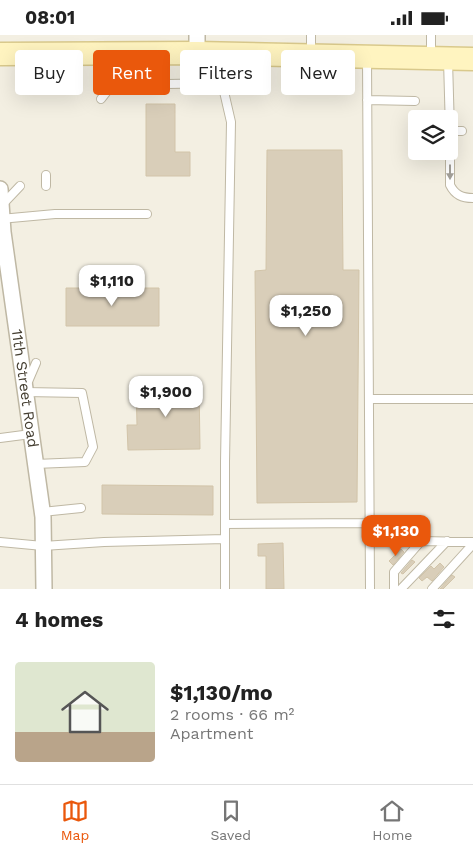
<!DOCTYPE html>
<meta charset="utf-8">
<style>
body{margin:0;font-family:"Work Sans",sans-serif;background:#f2f2f2;color:#222;height:100vh;display:flex;flex-direction:column;font-size:19px;white-space:nowrap}
*{box-sizing:border-box;margin:0}
p{font-size:16px;color:#767676}
.icon{flex:none;width:28px;height:28px;fill:none;stroke:currentColor;stroke-width:2;stroke-linecap:round;stroke-linejoin:round}
.map{position:relative;height:554px;overflow:hidden}
.sheet{display:flex;flex-direction:column;background:#fff;flex:1}
.sheet>*{flex:none}
.guide{position:absolute;left:15px;top:15px;width:444px;height:45px;display:flex;gap:10px}
.buttons{position:absolute;left:408px;top:75px;display:grid;gap:10px}
.buttons a{display:grid;place-items:center;width:50px;height:50px;border-radius:5px;background:#fff;box-shadow:0 5px 20px #0002;font-size:25px}
.price{position:absolute;translate:-50% -42px;padding:0 11px;border-radius:10px;background:#fff;color:#222;font-size:16px;line-height:32px;filter:drop-shadow(0 1px 2px #0008)}
.price::after{content:'';position:absolute;left:50%;top:30px;width:15px;height:11px;margin-left:-8px;background:inherit;clip-path:polygon(0 0,100% 0,50% 100%)}
.price.active{background:#ea580c;color:#fff}
ul{padding:0;list-style:none}
li{display:flex;align-items:center;gap:15px;height:125px;padding:0 15px}
li span{display:grid;place-items:center;flex:none;width:140px;height:100px;border-radius:5px;color:#555}
li>.icon{margin-inline-start:auto}
span .icon{width:60px;height:60px;fill:#fffc;stroke-width:1}
li b{font-size:21px}
h2{display:flex;justify-content:space-between;align-items:center;height:60px;padding:0 15px;font-size:21px}
.chip{padding:0 18px;border-radius:5px;background:#fff;box-shadow:0 5px 20px #0002;font-size:18px;line-height:45px}
.chip.active{background:#ea580c;color:#fff}
.status{display:flex;justify-content:space-between;align-items:center;height:35px;padding:0 25px;background:#fff;direction:ltr}
.status svg{height:14px;fill:currentColor}
.menu{display:flex;justify-content:space-around;align-items:center;height:70px;border-top:1px solid #e0e0e0;background:#fff;font-size:14px;color:#767676}
.menu a{display:grid;justify-items:center;gap:2px}
.menu .active{color:#ea580c}
.map>svg:first-child{display:block}
</style>
<div class="status"><b>08:01</b><svg viewBox="0 0 49 12"><path d="M0 12V9h3v3zM5 12V6h3v6zM10 12V3h3v9zM15 12V0h3v12zM26 1h20v11H26zM47 4h2v5h-2z"/></svg></div>
<div class="map">
<svg width="473" height="554" viewBox="0 0 473 554">
<rect width="100%" height="100%" fill="#f3efe2"/>
<path fill="#d9ceb9" stroke="#d2c4a9" d="M 146,69 L 175,69 L 175,117 L 190,117 L 190,141 L 146,141 Z
M 267,115 L 342,115 L 343,235 L 359,235 L 357,467 L 257,468 L 255,236 L 266,235 Z
M 66,253 L 159,253 L 159,291 L 66,291 Z
M 199,349 L 200,414 L 128,415 L 127,390 L 137,390 L 136,350 Z
M 102,450 L 213,451 L 213,480 L 102,479 Z
M 283,508 L 284,554 L 266,554 L 266,521 L 258,521 L 258,509 Z
M 401,514 L 404,517 L 393,530 L 389,526 Z
M 412,525 L 415,527 L 403,539 L 401,538 Z
M 440,528 L 444,532 L 432,546 L 427,542 L 422,546 L 419,543 L 431,531 L 434,534 Z
M 452,540 L 455,542 L 443,554 L 440,554 Z"/>
<g fill="none" stroke-linecap="round" stroke-linejoin="round">
<g stroke="#bfb8a4" stroke-width="10">
<path id="lane" d="M 311,0 L 311,19
M 431,0 L 431,21
M 222,20 L 222,48 L 231,87 L 225,427 L 225,554
M 367,24 L 370,554
M 448,25 L 450,96 L 462,96
M 112,50 L 222,48
M 101,64 L 122,37 L 130,22
M 367,65 L 415,66
M 450,96 L 450,150 C 455,160 462,163 473,163
M 46,151 L 46,140
M 1,171 L 20,151
M 0,184 L 55,179 L 147,179
M 27,349 L 36,328
M 25,357 L 82,358 L 93,412 L 85,427 L 35,429
M 369,364 L 473,364
M 0,403 L 31,399
M 42,477 L 81,473
M 225,489 L 369,488
M 0,507 L 43,511 L 104,507 L 225,504
M 394,554 L 394,537 L 421,506 L 473,507
M 401,554 L 447,506
M 432,554 L 473,509"/>
</g>
<g stroke="#bfb8a4" stroke-width="18">
<g id="street">
<path d="M 197,0 L 197,18"/>
<path id="s1" d="M 0,154 L 3,197 L 43,482 L 44,554"/>
</g>
</g>
<g stroke="#d9c98c" stroke-width="25">
<path id="secondary" d="M 0,19 L 197,18 L 473,24"/>
</g>
<use href="#lane" stroke="#fff" stroke-width="8"/>
<use href="#street" stroke="#fff" stroke-width="15"/>
<use href="#secondary" stroke="#fff4c0" stroke-width="22"/>
</g>
<defs><path id="oneway-solid" d="M-6-.8H1V-3.2L6.5 0L1 3.2V.8H-6Z" transform="scale(1.25)"/></defs>
<use fill="#a29f98" href="#oneway-solid" transform="translate(450 137) rotate(90)"/>
<g text-anchor="middle" stroke-width="4" stroke-linejoin="round" paint-order="stroke">
<g font-size="15" fill="#453f32" stroke="#fff">
<text dy="5" stroke="none"><textPath href="#s1" startOffset="201">11th Street Road</textPath></text>
</g>
</g>
</svg>
<div class="buttons">
<a><svg class="icon" aria-label="layers" viewBox="0 0 24 24"><path d="M12 4l9 5-9 5-9-5zM3 14l9 5 9-5"/></svg></a>
</div>
<b class="price" style="left:112px;top:272px">$1,110</b>
<b class="price" style="left:306px;top:302px">$1,250</b>
<b class="price" style="left:166px;top:383px">$1,900</b>
<b class="price active" style="left:396px;top:522px">$1,130</b>
<div class="guide">
<a class="chip">Buy</a>
<a class="chip active">Rent</a>
<a class="chip">Filters</a>
<a class="chip">New</a>
</div>
</div>
<section class="sheet">
<h2>4 homes<svg class="icon" aria-label="filters" viewBox="0 0 24 24"><path d="M4 7h16M4 17h16"/><circle cx="9" cy="7" r="2"/><circle cx="15" cy="17" r="2"/></svg></h2>
<ul>
<li><span style="background:linear-gradient(#dfe7d0 70%,#b9a48a 0)"><svg class="icon" aria-label="home" viewBox="0 0 24 24"><path d="M3 11l9-7 9 7M6 9v11h12V9"/></svg></span><div><b>$1,130/mo</b><p>2 rooms · 66 m²</p><p>Apartment</p></div></li>
</ul>
</section>
<nav class="menu">
<a class="active"><svg class="icon" aria-label="map" viewBox="0 0 24 24"><path d="M3 6l6-2 6 2 6-2v14l-6 2-6-2-6 2zM9 4v14M15 6v14"/></svg>Map</a>
<a><svg class="icon" aria-label="saved" viewBox="0 0 24 24"><path d="M7 4h10v16l-5-4-5 4z"/></svg>Saved</a>
<a><svg class="icon" aria-label="home" viewBox="0 0 24 24"><path d="M3 11l9-7 9 7M6 9v11h12V9"/></svg>Home</a>
</nav>
